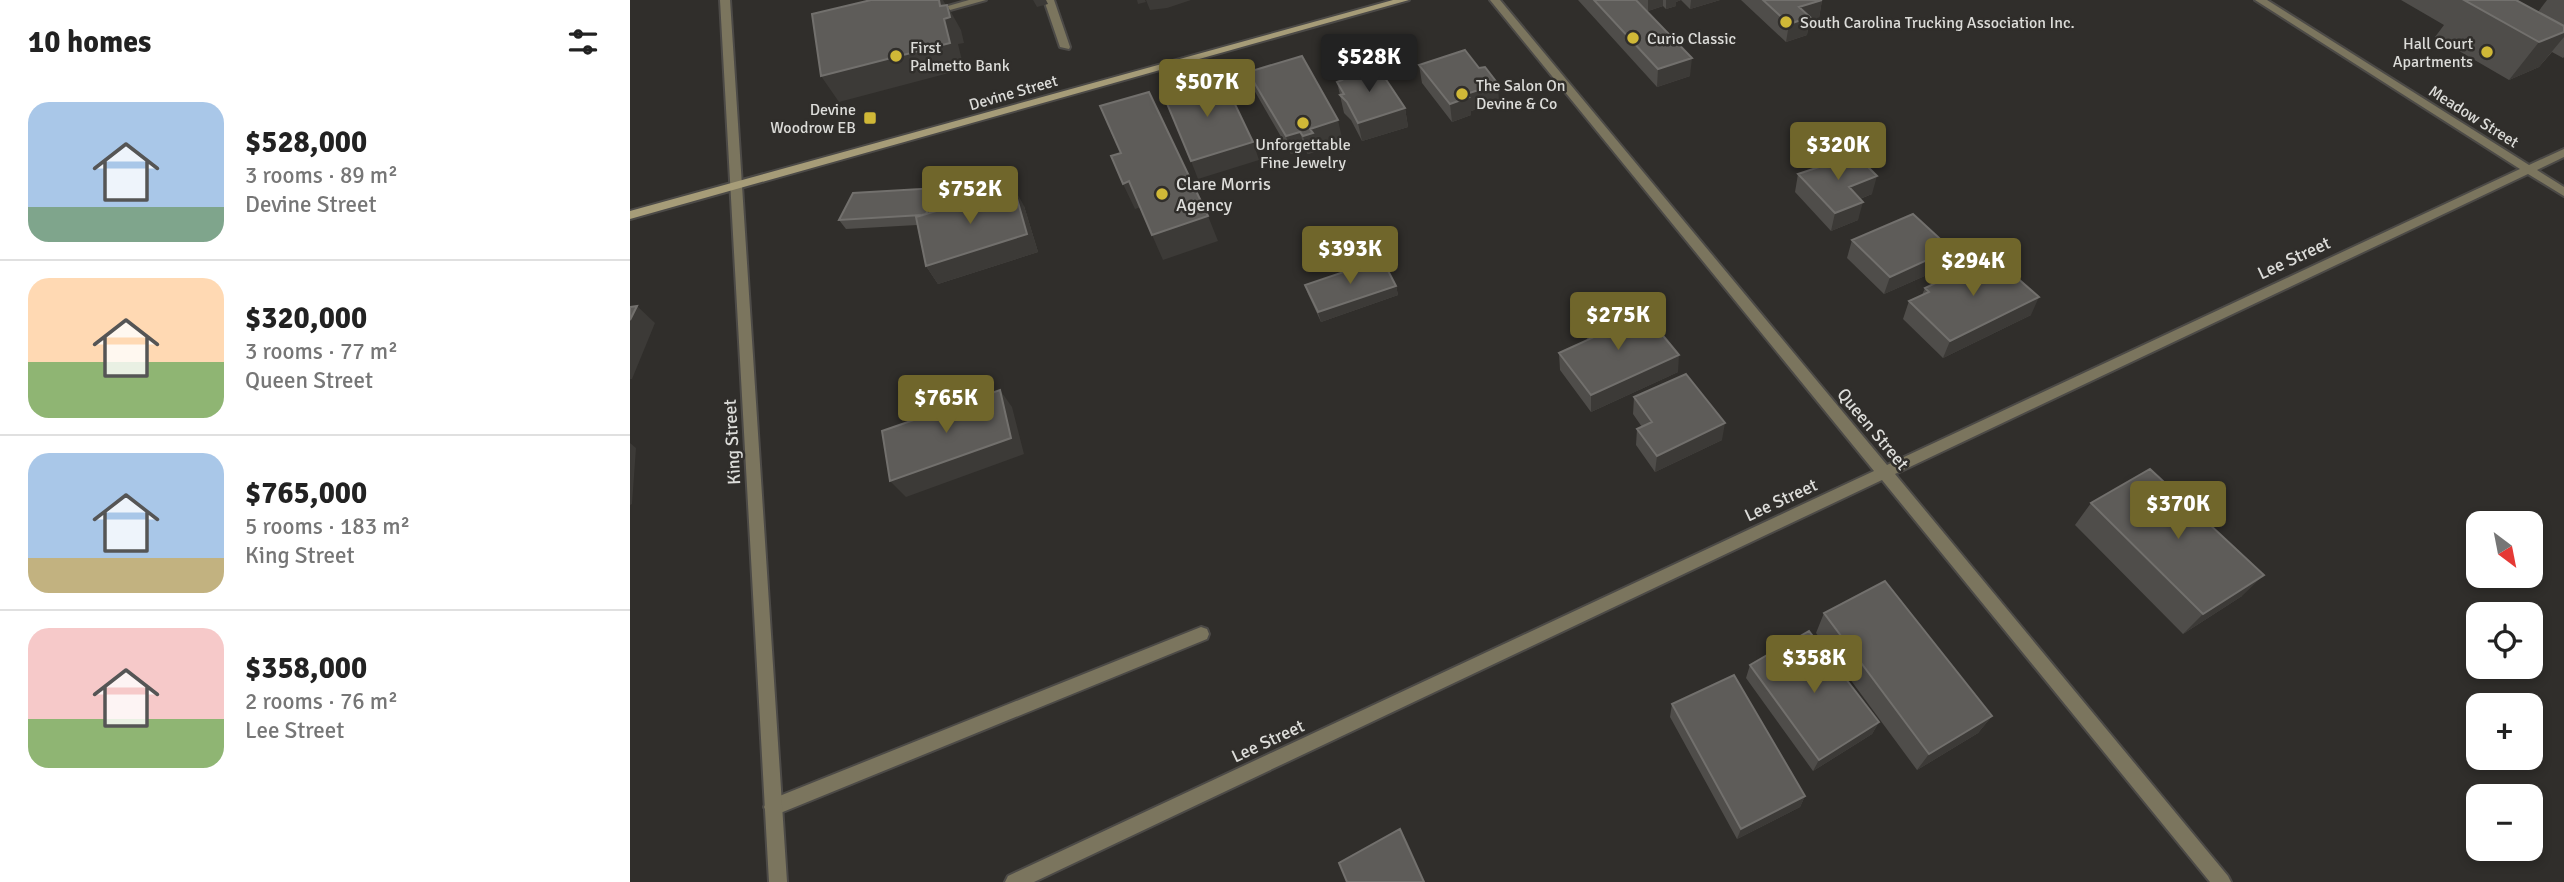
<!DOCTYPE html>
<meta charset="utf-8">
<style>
body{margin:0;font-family:Signika,sans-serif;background:#f6f6f6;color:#222;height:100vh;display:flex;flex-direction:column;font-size:26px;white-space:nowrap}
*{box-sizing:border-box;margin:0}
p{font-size:23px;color:#767676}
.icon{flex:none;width:38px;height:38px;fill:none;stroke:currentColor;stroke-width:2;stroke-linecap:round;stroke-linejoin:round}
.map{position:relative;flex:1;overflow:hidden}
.sheet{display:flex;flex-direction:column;background:#fff;width:630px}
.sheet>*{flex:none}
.needle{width:46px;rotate:148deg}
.fabs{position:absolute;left:1836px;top:511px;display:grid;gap:14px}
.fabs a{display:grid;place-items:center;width:77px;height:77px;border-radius:14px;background:#fff;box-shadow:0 4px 10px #0003;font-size:35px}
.price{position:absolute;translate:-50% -60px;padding:0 16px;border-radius:7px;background:#70662b;color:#fff;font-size:23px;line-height:46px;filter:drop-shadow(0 2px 4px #0008)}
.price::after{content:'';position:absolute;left:50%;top:42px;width:21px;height:16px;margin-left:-10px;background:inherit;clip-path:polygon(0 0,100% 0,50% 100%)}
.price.active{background:#222;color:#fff}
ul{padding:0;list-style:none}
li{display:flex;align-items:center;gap:21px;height:175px;padding:0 28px}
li+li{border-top:2px solid #e0e0e0}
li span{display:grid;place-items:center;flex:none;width:196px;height:140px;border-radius:21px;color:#555}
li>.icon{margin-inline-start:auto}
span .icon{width:84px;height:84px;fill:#fffc;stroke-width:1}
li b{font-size:30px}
h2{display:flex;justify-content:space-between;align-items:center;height:84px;padding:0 28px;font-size:30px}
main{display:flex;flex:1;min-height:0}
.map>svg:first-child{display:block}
</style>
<main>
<section class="sheet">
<h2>10 homes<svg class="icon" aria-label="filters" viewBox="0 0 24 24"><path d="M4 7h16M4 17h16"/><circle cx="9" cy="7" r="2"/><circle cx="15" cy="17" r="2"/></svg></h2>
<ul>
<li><span style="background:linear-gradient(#a9c7e8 75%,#7fa58c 0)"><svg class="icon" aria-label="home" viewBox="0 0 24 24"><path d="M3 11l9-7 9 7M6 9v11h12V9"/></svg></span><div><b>$528,000</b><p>3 rooms · 89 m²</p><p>Devine Street</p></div></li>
<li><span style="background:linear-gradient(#ffd9b3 60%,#8fb573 0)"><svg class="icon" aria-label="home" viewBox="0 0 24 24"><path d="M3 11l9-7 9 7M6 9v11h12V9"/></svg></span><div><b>$320,000</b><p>3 rooms · 77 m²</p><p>Queen Street</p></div></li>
<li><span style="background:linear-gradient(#a9c7e8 75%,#c2b280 0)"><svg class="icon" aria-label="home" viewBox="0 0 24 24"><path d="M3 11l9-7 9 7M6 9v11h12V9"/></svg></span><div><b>$765,000</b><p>5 rooms · 183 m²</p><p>King Street</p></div></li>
<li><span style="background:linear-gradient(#f6c9c9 65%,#8fb573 0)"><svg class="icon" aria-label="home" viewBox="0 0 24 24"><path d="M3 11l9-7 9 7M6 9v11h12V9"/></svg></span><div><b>$358,000</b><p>2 rooms · 76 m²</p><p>Lee Street</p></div></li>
</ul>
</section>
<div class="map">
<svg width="1934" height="882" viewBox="0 0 1934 882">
<rect width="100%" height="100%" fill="#302e2b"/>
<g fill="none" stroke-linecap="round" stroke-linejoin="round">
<g stroke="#4c4a47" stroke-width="4">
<path id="service" d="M 339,0 L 356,0 L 302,15 L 297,12 Z
M 414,0 L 424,0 L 440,47 L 439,49 L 430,47 Z
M 571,627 L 577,629 L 579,634 L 577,639 L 143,816 L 137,813 L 134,807 L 137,801 Z"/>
</g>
<g stroke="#4c4a47" stroke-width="4">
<path id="minor" d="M 90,0 L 100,0 L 157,882 L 139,882 Z
M 860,0 L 870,0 L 1257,465 L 1890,169 L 1625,0 L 1637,0 L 1899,165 L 1934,149 L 1934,157 L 1907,170 L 1934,187 L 1934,196 L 1898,174 L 1265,474 L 1598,876 L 1601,882 L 1580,882 L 1252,480 L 404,882 L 375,882 L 378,876 L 1244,471 Z"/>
</g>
<g stroke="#4c4a47" stroke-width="4">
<path id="secondary" d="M 763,0 L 779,0 L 0,219 L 0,211 Z"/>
</g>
<use href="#service" fill="#7b755e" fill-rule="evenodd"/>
<use href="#minor" fill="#7b755e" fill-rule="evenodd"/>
<use href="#secondary" fill="#a69c78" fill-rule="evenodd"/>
</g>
<path fill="#4f4d4a" d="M 948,0 L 1006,0 L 1060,76 L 1027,87 Z
M 1007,0 L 1090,0 L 1060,9 L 1051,0 L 1046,2 L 1046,6 L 1036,9 L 1033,6 L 1018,11 Z
M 1111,0 L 1192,0 L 1189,18 L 1179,21 L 1177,35 L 1156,42 Z
M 1771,0 L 1886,0 L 1908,12 L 1917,0 L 1934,0 L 1934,57 L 1933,58 L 1922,52 L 1909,67 L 1879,80 L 1805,37 L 1814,25 Z
M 789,65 L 849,68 L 869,102 L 841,111 L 841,115 L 822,122 L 792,83 Z
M 618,72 L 712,138 L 686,146 L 687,151 L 678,154 L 675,150 L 661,154 L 624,90 Z
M 708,75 L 775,108 L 778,127 L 732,141 L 721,120 L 714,113 L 707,82 L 709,81 Z
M 1199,166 L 1242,194 L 1230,199 L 1228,220 L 1201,231 L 1165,192 L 1168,174 Z
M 307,188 L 313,197 L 307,211 L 394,206 L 408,252 L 308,284 L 296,266 L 287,225 L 216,229 L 209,220 Z
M 1222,240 L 1315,267 L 1254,294 L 1217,258 Z
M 675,285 L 766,286 L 768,295 L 691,322 L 678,294 Z
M 1295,288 L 1401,315 L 1313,358 L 1273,319 L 1279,301 L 1292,295 Z
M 957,332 L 1048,372 L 961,412 L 930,370 L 929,353 L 957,340 Z
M 1004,397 L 1092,440 L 1025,472 L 1006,445 L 1007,429 L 1012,427 L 1003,414 Z
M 1461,503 L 1612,596 L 1553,634 L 1445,525 Z
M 1194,613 L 1362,716 L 1348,733 L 1287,770 L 1186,633 Z
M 1120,665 L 1249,722 L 1242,734 L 1183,771 L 1116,678 Z
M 1042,704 L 1175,796 L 1170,807 L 1107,839 L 1040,717 Z"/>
<path fill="#3c3a37" d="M 309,0 L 313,0 L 318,9 L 317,5 L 331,30 L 334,43 L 328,44 L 334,69 L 209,102 L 191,76 L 310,6 Z
M 403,0 L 416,0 L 418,4 L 407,7 Z
M 507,0 L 515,0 L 516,2 L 508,4 Z
M 516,0 L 561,0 L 537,8 L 520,10 Z
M 1018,0 L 1033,0 L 1033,6 L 1018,11 Z
M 1036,0 L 1051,0 L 1046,2 L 1046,6 L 1036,9 Z
M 1061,0 L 1090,0 L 1060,9 Z
M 1192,0 L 1189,18 L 1179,21 L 1177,35 L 1156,42 L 1159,24 L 1169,7 Z
M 1934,32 L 1934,37 L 1909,67 L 1879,80 L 1909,42 Z
M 1062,58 L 1060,76 L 1027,87 L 1028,69 Z
M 868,84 L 869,102 L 841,111 L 841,115 L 822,122 L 820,104 L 836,94 Z
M 775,108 L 778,127 L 732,141 L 728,123 Z
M 708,120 L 712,138 L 686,146 L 687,151 L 678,154 L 673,136 L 680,129 Z
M 670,132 L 675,150 L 661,154 L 656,136 Z
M 623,142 L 629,160 L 568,179 L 561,161 Z
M 1247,176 L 1242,194 L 1214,205 L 1219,187 Z
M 499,181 L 511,207 L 505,209 L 493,184 Z
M 307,188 L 313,197 L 302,224 L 295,215 Z
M 384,188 L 394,206 L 408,252 L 308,284 L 296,266 Z
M 1233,202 L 1228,220 L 1201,231 L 1205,213 Z
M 578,216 L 588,241 L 533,260 L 522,235 Z
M 1321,249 L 1315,267 L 1254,294 L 1260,277 Z
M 766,286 L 768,295 L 691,322 L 688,312 Z
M 1409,297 L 1401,315 L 1313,358 L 1320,341 Z
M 7,306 L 25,323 L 2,379 L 0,379 L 0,320 Z
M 1049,355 L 1048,372 L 961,412 L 961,395 Z
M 370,390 L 382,407 L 394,454 L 276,497 L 260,481 Z
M 1095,423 L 1092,440 L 1025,472 L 1027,456 Z
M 0,443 L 6,448 L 2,504 L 0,505 Z
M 1634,575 L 1612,596 L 1553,634 L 1573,614 Z
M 1362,716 L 1348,733 L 1287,770 L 1299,754 Z
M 1249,722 L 1242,734 L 1183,771 L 1189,760 Z
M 1175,796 L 1170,807 L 1107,839 L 1111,829 Z
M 770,829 L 778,843 L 795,882 L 794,882 Z"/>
<path fill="#5e5c59" stroke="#72706d" stroke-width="2" d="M 241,0 L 309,0 L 310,6 L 317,5 L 320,17 L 314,19 L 320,43 L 191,76 L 182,14 Z
M 964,0 L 1006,0 L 1062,58 L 1028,69 Z
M 1133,0 L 1192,0 L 1169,7 L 1180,17 L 1159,24 Z
M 1834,0 L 1886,0 L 1934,26 L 1934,32 L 1909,42 Z
M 835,50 L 849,68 L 855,67 L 868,84 L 836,94 L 839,97 L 820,104 L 789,65 Z
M 672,56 L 708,120 L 680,129 L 683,133 L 673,136 L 670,132 L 656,136 L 618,72 Z
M 740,65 L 744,70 L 749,69 L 775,108 L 728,123 L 717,102 L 710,95 L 714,94 L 707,82 L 712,80 L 708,75 Z
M 592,77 L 623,142 L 561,161 L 533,94 Z
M 519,92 L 578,216 L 522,235 L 499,181 L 493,184 L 481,156 L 491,153 L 470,106 Z
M 1227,156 L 1247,176 L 1219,187 L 1233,202 L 1205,213 L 1168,174 L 1198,164 L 1199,166 Z
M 307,188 L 296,214 L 292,215 L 209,220 L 223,193 Z
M 384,188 L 397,234 L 296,266 L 286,217 Z
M 1283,214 L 1321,249 L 1260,277 L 1222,240 Z
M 1362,256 L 1409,297 L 1320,341 L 1279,301 L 1299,292 L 1295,288 Z
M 752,259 L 766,286 L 688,312 L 675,285 Z
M 7,306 L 0,320 L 0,307 Z
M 1011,309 L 1049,355 L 961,395 L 929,353 L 962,338 L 957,332 Z
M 1056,374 L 1095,423 L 1027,456 L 1007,429 L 1022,422 L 1004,397 Z
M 370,390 L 381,438 L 260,481 L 252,431 Z
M 1520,469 L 1634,575 L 1573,614 L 1461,503 Z
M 1255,581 L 1362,716 L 1299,754 L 1194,613 Z
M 1179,631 L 1249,722 L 1189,760 L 1120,665 Z
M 1104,675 L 1175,796 L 1111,829 L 1042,704 Z
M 770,829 L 794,882 L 717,882 L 709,863 Z"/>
<g fill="#d0b837" stroke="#302e2b" stroke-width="2.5">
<circle cx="1156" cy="22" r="7"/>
<circle cx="1003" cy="38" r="7"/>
<circle cx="1857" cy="52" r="7"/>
<circle cx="266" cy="56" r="7"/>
<circle cx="832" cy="94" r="7"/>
<rect x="233" y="111" width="14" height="14" rx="3.5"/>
<circle cx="673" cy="123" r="7"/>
<circle cx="532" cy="194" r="7"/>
</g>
<g text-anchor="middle" stroke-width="5" stroke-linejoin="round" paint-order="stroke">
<g font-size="16" fill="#dcdcd9" stroke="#302e2b" text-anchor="start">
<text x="1170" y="28">South Carolina Trucking Association Inc.</text>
<text x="1017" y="44">Curio Classic</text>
<text x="1843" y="49" text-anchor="end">Hall Court<tspan x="1843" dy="18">Apartments</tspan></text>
<text x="280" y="53">First<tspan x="280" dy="18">Palmetto Bank</tspan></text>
<text x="846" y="91">The Salon On<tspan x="846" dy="18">Devine &amp; Co</tspan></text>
<text x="226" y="115" text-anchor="end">Devine<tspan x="226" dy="18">Woodrow EB</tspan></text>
<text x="673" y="150" text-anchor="middle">Unforgettable<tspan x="673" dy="18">Fine Jewelry</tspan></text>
</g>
<g font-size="16" fill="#dcdcd9" stroke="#302e2b">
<text transform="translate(383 92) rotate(-16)" y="6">Devine Street</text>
<text transform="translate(1844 116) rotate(32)" y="6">Meadow Street</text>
</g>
<g font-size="18" fill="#dcdcd9" stroke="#302e2b" text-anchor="start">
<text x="546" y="190">Clare Morris<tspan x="546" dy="21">Agency</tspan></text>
</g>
<g font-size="18" fill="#dcdcd9" stroke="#302e2b">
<text transform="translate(1664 258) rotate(-25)" y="6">Lee Street</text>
<text transform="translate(1243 429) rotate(50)" y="6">Queen Street</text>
<text transform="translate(102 442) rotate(-93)" y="6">King Street</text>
<text transform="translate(1151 500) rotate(-25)" y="6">Lee Street</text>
<text transform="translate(638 741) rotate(-25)" y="6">Lee Street</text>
</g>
</g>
</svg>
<div class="fabs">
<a><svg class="needle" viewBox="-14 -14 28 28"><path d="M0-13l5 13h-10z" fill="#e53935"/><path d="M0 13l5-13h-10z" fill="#767676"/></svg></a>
<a><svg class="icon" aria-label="locate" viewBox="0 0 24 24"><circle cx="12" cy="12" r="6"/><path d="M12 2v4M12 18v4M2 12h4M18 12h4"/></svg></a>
<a>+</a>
<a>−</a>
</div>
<b class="price active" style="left:739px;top:94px">$528K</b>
<b class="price" style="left:577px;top:119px">$507K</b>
<b class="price" style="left:1208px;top:182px">$320K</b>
<b class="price" style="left:340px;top:226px">$752K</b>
<b class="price" style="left:720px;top:286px">$393K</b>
<b class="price" style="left:1343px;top:298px">$294K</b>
<b class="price" style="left:988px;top:352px">$275K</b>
<b class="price" style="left:316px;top:435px">$765K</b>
<b class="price" style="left:1548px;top:541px">$370K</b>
<b class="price" style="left:1184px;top:695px">$358K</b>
</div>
</main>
